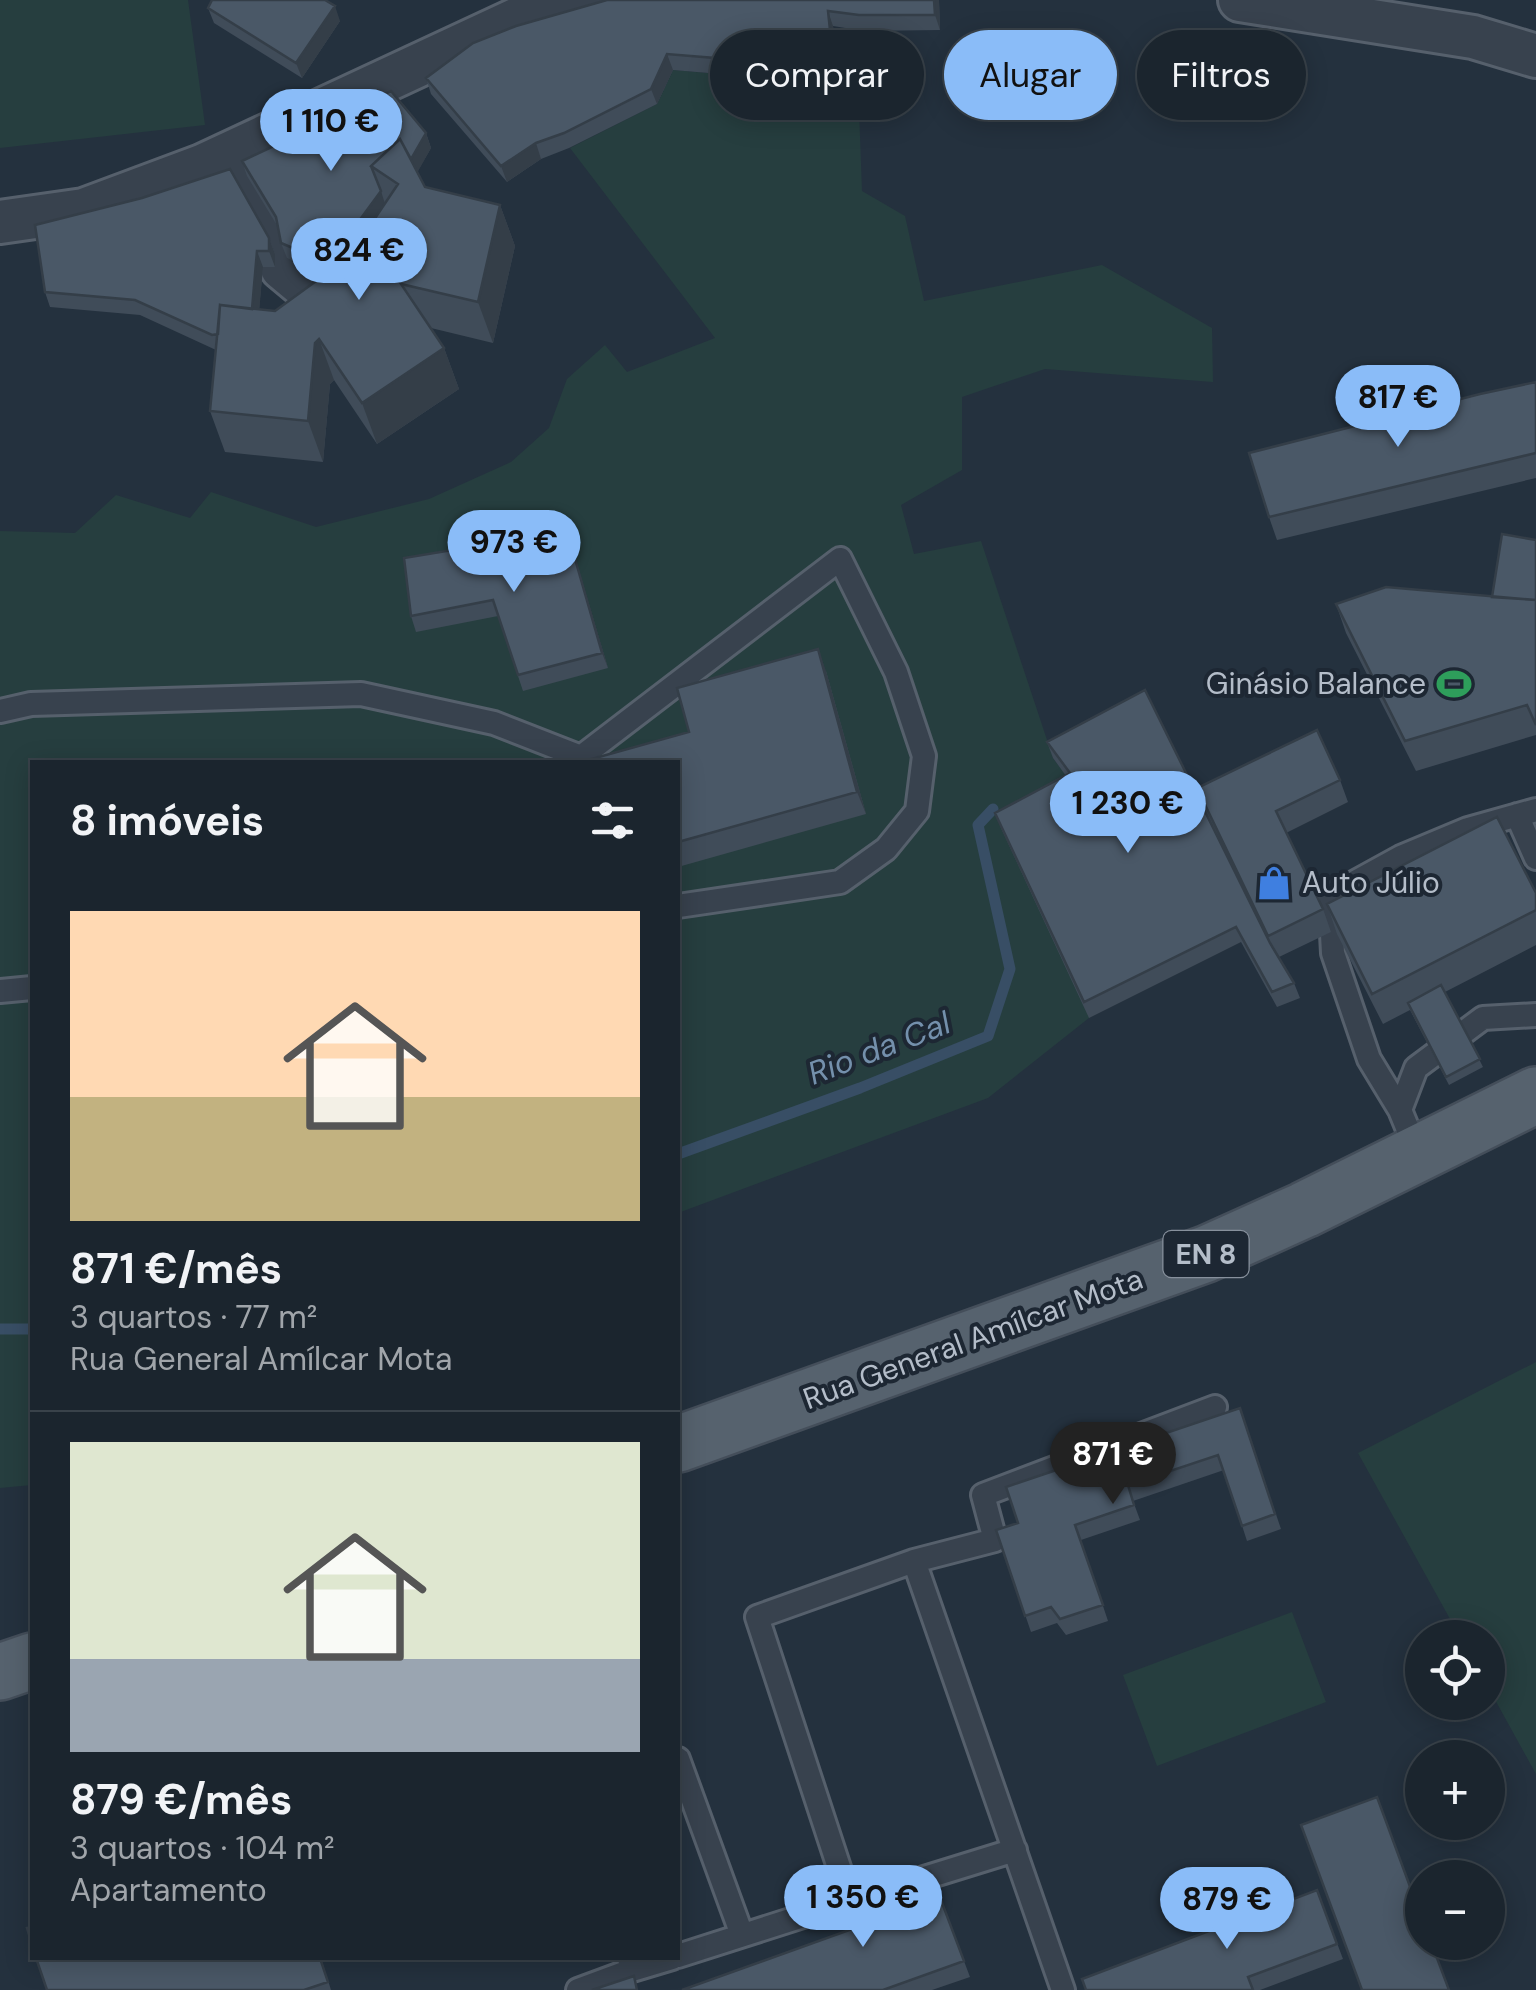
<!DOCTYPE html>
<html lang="pt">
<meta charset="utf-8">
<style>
body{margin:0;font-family:"DM Sans",sans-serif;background:#242d36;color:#f1f3f6;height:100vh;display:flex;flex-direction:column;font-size:38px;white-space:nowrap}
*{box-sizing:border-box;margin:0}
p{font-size:32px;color:#a0a5aa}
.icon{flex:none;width:55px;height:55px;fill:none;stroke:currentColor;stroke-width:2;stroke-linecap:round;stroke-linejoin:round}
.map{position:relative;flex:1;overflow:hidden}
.side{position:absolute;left:30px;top:760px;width:650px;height:1200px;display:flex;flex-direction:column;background:#1b252e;border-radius:0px;box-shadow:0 5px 25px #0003,0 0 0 2px #39424a}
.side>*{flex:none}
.top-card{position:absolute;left:710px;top:30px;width:675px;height:90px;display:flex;gap:20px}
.fabs{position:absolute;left:1405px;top:1620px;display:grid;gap:20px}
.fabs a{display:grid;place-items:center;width:100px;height:100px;border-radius:50%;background:#1b252e;box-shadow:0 5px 25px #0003,0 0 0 2px #39424a;font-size:50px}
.price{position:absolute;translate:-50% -85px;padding:0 22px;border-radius:35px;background:#8abcf8;color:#111;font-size:32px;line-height:65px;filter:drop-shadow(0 2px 5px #0008)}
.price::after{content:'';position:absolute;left:50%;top:60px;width:30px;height:22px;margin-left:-15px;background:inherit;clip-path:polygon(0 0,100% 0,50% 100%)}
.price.current{background:#222;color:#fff}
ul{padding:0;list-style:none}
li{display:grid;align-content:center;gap:20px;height:530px;padding:0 40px}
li+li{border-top:2px solid #39424a}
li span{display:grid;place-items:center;height:310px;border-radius:0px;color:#555}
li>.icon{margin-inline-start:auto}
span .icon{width:180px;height:180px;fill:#fffc;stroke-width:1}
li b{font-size:42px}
h2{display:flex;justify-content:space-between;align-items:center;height:120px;padding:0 40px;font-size:42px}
.pill{padding:0 35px;border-radius:45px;background:#1b252e;box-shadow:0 5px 25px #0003,0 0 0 2px #39424a;font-size:35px;line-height:90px}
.pill.current{background:#8abcf8;color:#111}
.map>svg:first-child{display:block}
</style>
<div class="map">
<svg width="1536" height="1990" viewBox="0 0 1536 1990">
<rect width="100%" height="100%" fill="#24313e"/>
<path fill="#263e3f" d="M 0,0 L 188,0 L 205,125 L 0,148 Z
M 673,70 L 720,74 L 744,106 L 859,109 L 862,191 L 905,216 L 924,301 L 1102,265 L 1212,328 L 1213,382 L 1045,369 L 962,397 L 962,470 L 901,505 L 914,554 L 981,541 L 1053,758 L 1076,789 L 1089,1018 L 988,1098 L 678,1213 L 678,762 L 32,762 L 32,1485 L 0,1488 L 0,531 L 75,533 L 116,495 L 190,518 L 211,492 L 316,527 L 429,499 L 511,462 L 549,428 L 567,379 L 605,345 L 627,372 L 715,338 L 570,148 L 657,104 Z
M 1536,1362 L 1536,1774 L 1488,1687 L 1488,1638 L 1460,1637 L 1358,1453 Z
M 1292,1612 L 1326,1702 L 1157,1766 L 1123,1675 Z"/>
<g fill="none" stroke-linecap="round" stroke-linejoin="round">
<path stroke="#384e65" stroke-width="11" d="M 678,1154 L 860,1088 L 988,1036 L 1010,969 L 978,825 L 993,809
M 0,1329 L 32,1329"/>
<g stroke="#56606c" stroke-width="28">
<path id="lane" d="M 0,711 L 31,704 L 361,694 L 494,723 L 581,757 L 840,559 L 896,672 L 924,756 L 917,811 L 886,849 L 840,882 L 678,906
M 1517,815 L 1536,858
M 0,991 L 32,988
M 1400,1110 L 1416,1068 L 1483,1018 L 1536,1015
M 1418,1154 L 1400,1110 L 1369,1059 L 1333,953 L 1330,896 L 1401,857 L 1468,829 L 1536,810
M 914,1561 L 995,1540 L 983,1495 L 1215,1407
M 678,1759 L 742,1935
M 850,1901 L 1015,1850
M 678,1956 L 850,1901 L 757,1617 L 914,1561 L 1063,1990
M 632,1970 L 672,1958
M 578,1990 L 632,1970 L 629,1958"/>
</g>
<g stroke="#56606c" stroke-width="48">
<path id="street" d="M 1240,0 L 1473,37 L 1536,56
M 224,156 L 275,236 L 282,268 L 306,288 L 332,295 L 353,293
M 0,222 L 84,210 L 202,166 L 524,16 L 586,0"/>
</g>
<g stroke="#444e5a" stroke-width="60">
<path id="primary" d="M 678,1444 L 1206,1254 L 1304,1210 L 1536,1095
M 0,1672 L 32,1661"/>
</g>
<use href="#lane" stroke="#38424e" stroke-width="22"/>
<use href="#street" stroke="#38424e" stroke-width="42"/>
<use href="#primary" stroke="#56626e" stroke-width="55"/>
</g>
<path fill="#404c59" d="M 607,0 L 939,0 L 940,30 L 864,31 L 833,26 L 838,65 L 788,69 L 789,107 L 744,106 L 720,74 L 673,70 L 657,104 L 569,148 L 541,159 L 507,182 L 431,94 L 426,78 Z
M 208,8 L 340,21 L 302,78 L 214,23 Z
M 426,133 L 431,148 L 417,172 L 425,187 L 500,205 L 515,246 L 493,343 L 431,328 L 444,348 L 459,389 L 377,444 L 334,380 L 330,384 L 323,462 L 225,452 L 210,411 L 216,350 L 140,315 L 50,307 L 45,292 L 269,238 L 275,254 L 275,267 L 263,267 L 259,309 L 275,311 L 325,275 L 287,258 L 281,243 L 278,227 L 247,176 L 242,161 Z
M 1536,382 L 1536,478 L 1277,540 L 1269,517 Z
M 567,531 L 608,668 L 523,691 L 498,616 L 416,632 L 411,616 Z
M 1536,540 L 1536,735 L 1416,771 L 1346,633 L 1336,604 L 1492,597 Z
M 826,671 L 866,814 L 678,867 L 678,762 L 689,732 Z
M 1047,742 L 1205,810 L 1197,788 L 1340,780 L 1348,802 L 1286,833 L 1323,909 L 1331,932 L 1279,957 L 1294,983 L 1300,998 L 1277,1007 L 1241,942 L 1089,1018 L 1001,828 L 995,813 L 1066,776 L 1053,758 Z
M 1536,893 L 1536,945 L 1445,992 L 1483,1067 L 1449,1085 L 1410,1010 L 1383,1024 L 1337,934 L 1327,904 Z
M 1240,1408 L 1281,1529 L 1247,1541 L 1224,1470 L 1133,1501 L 1140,1520 L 1081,1540 L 1108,1621 L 1066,1635 L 1057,1623 L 1031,1632 L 996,1530 L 1018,1523 Z
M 930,1871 L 970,1977 L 932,1990 L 682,1990 L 880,1919 Z
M 1317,1890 L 1343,1959 L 1260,1990 L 1086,1990 Z
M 321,1958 L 331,1990 L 47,1990 Z"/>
<path fill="#343e48" d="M 934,0 L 939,0 L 940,30 L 935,15 Z
M 335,6 L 340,21 L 302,78 L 296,63 Z
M 828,11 L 833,26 L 838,65 L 832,49 Z
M 667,54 L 673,70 L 657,104 L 651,89 Z
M 783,54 L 788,69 L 789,107 L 784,92 Z
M 426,133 L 431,148 L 411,184 L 398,184 L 393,180 Z
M 536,143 L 541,159 L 507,182 L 501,166 Z
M 381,191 L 386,207 L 334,278 L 328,263 Z
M 500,205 L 515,246 L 493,343 L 478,302 Z
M 269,238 L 275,254 L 275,267 L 269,251 Z
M 257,251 L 263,267 L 256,348 L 250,333 Z
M 319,339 L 334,380 L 330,384 L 323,462 L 308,421 L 315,343 Z
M 444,348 L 459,389 L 377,444 L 362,403 Z
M 567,531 L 572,546 L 608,668 L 602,653 Z
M 818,649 L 826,671 L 866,814 L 857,792 Z"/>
<path fill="#4a5867" stroke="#343e48" stroke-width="2.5" d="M 212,0 L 325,0 L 335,6 L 296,63 L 208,8 Z
M 607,0 L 934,0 L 935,15 L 859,15 L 828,11 L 832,49 L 783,54 L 784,92 L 738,91 L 715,58 L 667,54 L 651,89 L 564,133 L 536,143 L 501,166 L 426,78 L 473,43 L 516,26 Z
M 391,91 L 426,133 L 411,159 L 400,139 L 371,166 L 381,191 L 328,263 L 281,243 L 276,217 L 242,161 Z
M 400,139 L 425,187 L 500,205 L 478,302 L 401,284 L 444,348 L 362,403 L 319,339 L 315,343 L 308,421 L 210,411 L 220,305 L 275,311 L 349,257 L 398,184 L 371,166 Z
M 230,169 L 269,238 L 269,251 L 257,251 L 252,309 L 220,305 L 218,334 L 212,335 L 135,300 L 45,292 L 35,225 L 142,198 Z
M 1536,382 L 1536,453 L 1269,517 L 1249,453 L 1480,394 Z
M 567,531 L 602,653 L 518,675 L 493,600 L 411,616 L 404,558 Z
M 1502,534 L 1536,540 L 1536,600 L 1492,597 Z
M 1386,587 L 1536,600 L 1536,725 L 1527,705 L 1405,741 L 1336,604 Z
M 818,649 L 857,792 L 678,842 L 678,762 L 581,762 L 689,732 L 677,688 Z
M 1145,690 L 1270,943 L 1294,983 L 1272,992 L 1236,927 L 1084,1002 L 995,813 L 1070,773 L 1047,742 Z
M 1317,730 L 1340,780 L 1276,811 L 1323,909 L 1268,936 L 1197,788 Z
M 1497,817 L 1536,893 L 1536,910 L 1372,994 L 1327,904 Z
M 1441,985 L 1480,1059 L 1446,1077 L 1408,1003 Z
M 1240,1408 L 1275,1514 L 1242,1526 L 1218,1455 L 1128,1485 L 1134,1505 L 1075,1525 L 1103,1605 L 1060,1619 L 1051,1607 L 1025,1616 L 996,1530 L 1018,1523 L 1006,1487 Z
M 1377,1797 L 1422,1919 L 1422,1942 L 1431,1942 L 1449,1990 L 1362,1990 L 1301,1825 Z
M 930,1871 L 964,1961 L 883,1990 L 682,1990 L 880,1919 L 873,1896 Z
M 1317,1890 L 1337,1944 L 1248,1977 L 1253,1990 L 1086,1990 L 1082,1979 Z
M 32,1927 L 32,1945 L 27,1928 Z
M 36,1958 L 320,1958 L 328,1982 L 304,1990 L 47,1990 Z
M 634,1976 L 637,1990 L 592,1990 Z"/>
<defs>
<g id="stadium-bare" transform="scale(2.7)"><path d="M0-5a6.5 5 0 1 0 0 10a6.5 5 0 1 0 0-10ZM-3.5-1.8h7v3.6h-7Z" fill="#2e9e5b" stroke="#1d2733" stroke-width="2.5" paint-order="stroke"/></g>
<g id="shop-bare" transform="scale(2.7)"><path d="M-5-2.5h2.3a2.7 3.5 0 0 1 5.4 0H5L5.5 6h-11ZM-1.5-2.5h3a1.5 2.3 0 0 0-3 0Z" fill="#3f7fe0" stroke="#1d2733" stroke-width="2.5" paint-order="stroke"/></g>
</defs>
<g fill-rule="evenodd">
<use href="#stadium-bare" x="1454" y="684"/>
<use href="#shop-bare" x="1274" y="883"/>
</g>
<g text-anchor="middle" stroke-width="8" stroke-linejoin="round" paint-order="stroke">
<rect fill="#1d2733" stroke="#87909c" stroke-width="2.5" x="1163.5" y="1231" width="85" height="46" rx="8"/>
<g font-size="28" font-weight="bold" fill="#b4bdc9">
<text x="1206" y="1264">EN 8</text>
</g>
<g font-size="30" fill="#b4bdc9" stroke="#1d2733" text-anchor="end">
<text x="1426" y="694">Ginásio Balance</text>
<text x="1302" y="893" text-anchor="start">Auto Júlio</text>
</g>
<g font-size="30" fill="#b4bdc9" stroke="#1d2733">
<text transform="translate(973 1339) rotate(-20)" y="10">Rua General Amílcar Mota</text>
</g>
<g font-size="32" font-style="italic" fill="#7490ac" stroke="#1d2733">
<text transform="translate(879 1048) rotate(-21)" y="11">Rio da Cal</text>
</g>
</g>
</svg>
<div class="fabs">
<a><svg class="icon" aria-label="locate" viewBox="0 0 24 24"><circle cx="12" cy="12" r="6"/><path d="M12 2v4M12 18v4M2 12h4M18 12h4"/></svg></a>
<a>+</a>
<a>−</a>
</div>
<b class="price" style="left:331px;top:174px">1 110 €</b>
<b class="price" style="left:359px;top:303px">824 €</b>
<b class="price" style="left:1398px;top:450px">817 €</b>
<b class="price" style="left:514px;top:595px">973 €</b>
<b class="price" style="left:1128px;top:856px">1 230 €</b>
<b class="price current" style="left:1113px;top:1507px">871 €</b>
<b class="price" style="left:863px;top:1950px">1 350 €</b>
<b class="price" style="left:1227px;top:1952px">879 €</b>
<div class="top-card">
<a class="pill">Comprar</a>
<a class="pill current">Alugar</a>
<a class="pill">Filtros</a>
</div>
<section class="side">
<h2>8 imóveis<svg class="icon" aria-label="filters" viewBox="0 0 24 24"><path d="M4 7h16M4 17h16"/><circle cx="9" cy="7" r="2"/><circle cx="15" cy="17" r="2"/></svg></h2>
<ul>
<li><span style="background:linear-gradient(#ffd9b3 60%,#c2b280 0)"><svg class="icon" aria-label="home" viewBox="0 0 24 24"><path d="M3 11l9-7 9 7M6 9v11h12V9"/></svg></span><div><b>871 €/mês</b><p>3 quartos · 77 m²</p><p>Rua General Amílcar Mota</p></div></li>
<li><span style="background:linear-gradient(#dfe7d0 70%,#9aa5b1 0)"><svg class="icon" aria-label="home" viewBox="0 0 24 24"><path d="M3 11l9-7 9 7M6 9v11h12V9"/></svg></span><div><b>879 €/mês</b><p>3 quartos · 104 m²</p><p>Apartamento</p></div></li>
</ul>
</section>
</div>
